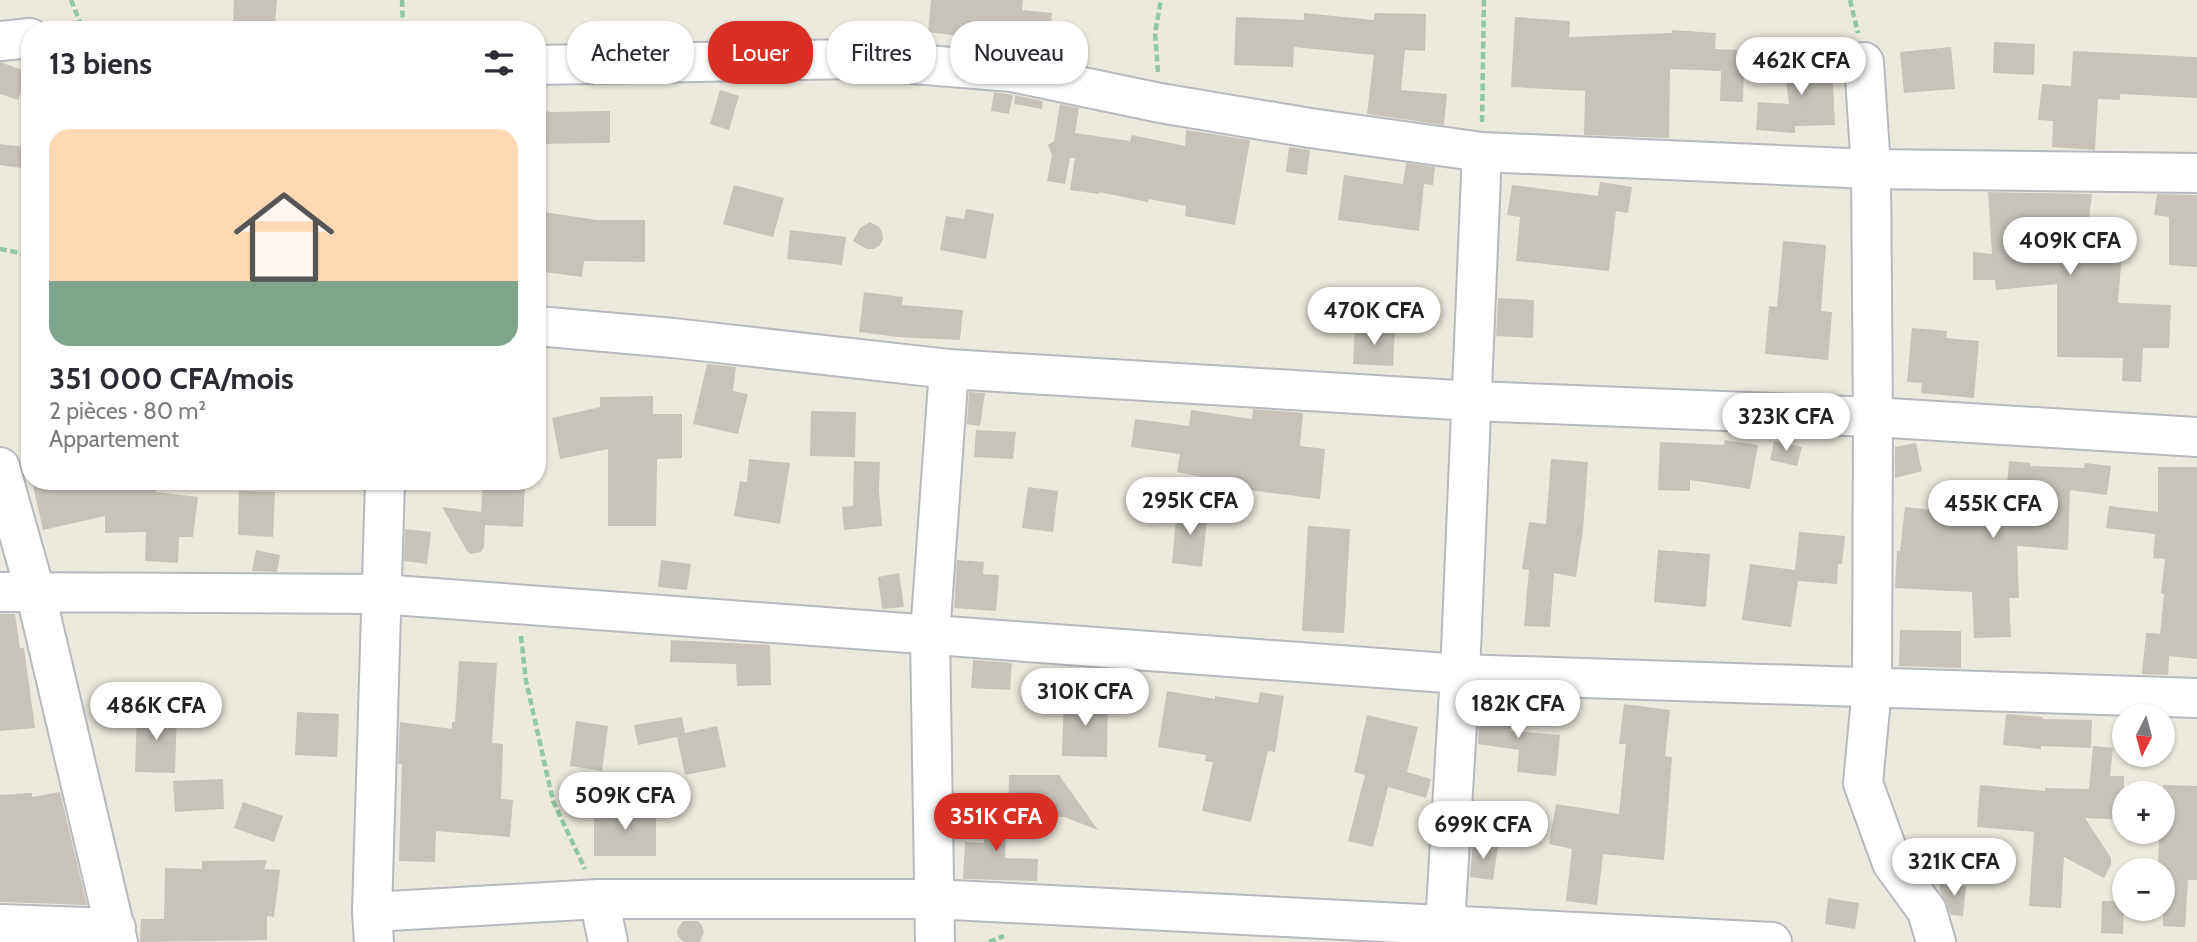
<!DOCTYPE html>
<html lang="fr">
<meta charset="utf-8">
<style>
body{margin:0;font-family:Cabin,sans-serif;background:#f7f7f7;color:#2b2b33;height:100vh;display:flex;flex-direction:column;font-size:26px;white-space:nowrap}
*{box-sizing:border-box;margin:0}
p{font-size:23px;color:#7c7c81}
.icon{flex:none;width:38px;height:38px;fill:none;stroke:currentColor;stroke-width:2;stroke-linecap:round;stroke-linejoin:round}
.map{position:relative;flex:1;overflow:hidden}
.drawer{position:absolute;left:21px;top:21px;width:525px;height:469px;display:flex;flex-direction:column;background:#fff;border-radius:28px;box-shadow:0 2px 5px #0004}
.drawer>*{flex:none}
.guide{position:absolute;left:567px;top:21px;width:665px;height:63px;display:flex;gap:14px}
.needle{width:46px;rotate:186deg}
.buttons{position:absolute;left:2112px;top:704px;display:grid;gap:14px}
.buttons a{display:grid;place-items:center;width:63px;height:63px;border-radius:50%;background:#fff;box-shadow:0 2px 5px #0004;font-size:35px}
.price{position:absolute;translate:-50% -60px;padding:0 16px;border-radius:24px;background:#fff;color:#222;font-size:23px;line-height:46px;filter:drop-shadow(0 2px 4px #0008)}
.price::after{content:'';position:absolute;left:50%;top:42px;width:21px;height:16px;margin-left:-10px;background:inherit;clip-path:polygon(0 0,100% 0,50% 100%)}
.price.selected{background:#d93025;color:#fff}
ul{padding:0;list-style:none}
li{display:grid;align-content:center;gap:14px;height:371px;padding:0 28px}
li+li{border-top:2px solid #e1e1e2}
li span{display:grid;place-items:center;height:217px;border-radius:21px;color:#555}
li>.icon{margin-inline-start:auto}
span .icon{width:126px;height:126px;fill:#fffc;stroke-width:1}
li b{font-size:30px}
h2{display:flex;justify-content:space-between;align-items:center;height:84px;padding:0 28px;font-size:30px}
.tag{padding:0 24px;border-radius:28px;background:#fff;box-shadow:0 2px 5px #0004;font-size:24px;line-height:63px}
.tag.selected{background:#d93025;color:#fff}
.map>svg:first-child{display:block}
</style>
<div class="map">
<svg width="2197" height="942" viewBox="0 0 2197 942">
<rect width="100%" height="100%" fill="#ece9de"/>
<path fill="#c7c3bb" d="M 234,0 L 277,0 L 275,25 L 233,22 Z
M 931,0 L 1023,0 L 1022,10 L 1052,13 L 1048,57 L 1020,51 L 1020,44 L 928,32 Z
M 1304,13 L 1374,20 L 1375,13 L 1426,14 L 1425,51 L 1405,50 L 1401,90 L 1447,94 L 1444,125 L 1367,114 L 1374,55 L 1294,47 L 1293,67 L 1234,65 L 1236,17 L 1304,20 Z
M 1515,17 L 1570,21 L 1569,37 L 1672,33 L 1672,30 L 1716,33 L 1715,49 L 1737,50 L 1736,67 L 1744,67 L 1743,102 L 1720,101 L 1721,71 L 1670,69 L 1669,138 L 1584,135 L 1585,91 L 1511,87 Z
M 1994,42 L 2035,44 L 2034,75 L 1993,73 Z
M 1951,47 L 1955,89 L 1904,93 L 1900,52 Z
M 2073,51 L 2197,57 L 2197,98 L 2120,94 L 2120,100 L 2098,99 L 2095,150 L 2052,147 L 2053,121 L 2038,120 L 2042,84 L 2071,86 Z
M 1817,52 L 1818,67 L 1832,66 L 1835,125 L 1795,126 L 1795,133 L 1756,130 L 1758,102 L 1789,104 L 1783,56 Z
M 0,62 L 28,72 L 18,100 L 0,94 Z
M 720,90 L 739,96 L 729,130 L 710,124 Z
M 994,92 L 1013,95 L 1009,114 L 991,111 Z
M 1015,95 L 1043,101 L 1042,109 L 1014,104 Z
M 1060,104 L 1079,108 L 1075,133 L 1130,141 L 1132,135 L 1185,146 L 1186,130 L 1250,140 L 1235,225 L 1185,216 L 1186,206 L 1149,199 L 1148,202 L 1099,192 L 1099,194 L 1070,190 L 1075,158 L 1070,158 L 1065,184 L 1047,181 L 1052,155 L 1048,145 L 1054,141 Z
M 537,110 L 551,112 L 610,111 L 610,143 L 537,144 Z
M 0,144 L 24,147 L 21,168 L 0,165 Z
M 1289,147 L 1310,150 L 1307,175 L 1286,172 Z
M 1406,163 L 1435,167 L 1433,185 L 1424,184 L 1419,231 L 1338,220 L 1344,175 L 1403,184 Z
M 1600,182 L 1632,187 L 1628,213 L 1616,211 L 1609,271 L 1516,261 L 1520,217 L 1507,215 L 1512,185 L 1598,196 Z
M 734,185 L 784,198 L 773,237 L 723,224 Z
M 1988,192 L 2092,194 L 2087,237 L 2105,238 L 2104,249 L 2122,251 L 2118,303 L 2171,305 L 2169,348 L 2143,348 L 2141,382 L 2122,381 L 2123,358 L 2057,357 L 2057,284 L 1996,290 L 1995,280 L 1973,280 L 1973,252 L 1992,254 Z
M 2157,194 L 2197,195 L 2197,267 L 2169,265 L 2169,217 L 2154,215 Z
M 966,209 L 994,214 L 986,259 L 940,250 L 946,216 L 964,219 Z
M 537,211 L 597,220 L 645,220 L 645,262 L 584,261 L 582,277 L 537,271 Z
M 870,222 L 879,227 L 882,232 L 883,239 L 880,245 L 874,249 L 867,249 L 853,241 L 860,228 Z
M 790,230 L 846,237 L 842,265 L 787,259 Z
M 1783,241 L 1826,245 L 1821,311 L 1832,312 L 1828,360 L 1765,354 L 1769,306 L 1777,307 Z
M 1327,288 L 1350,290 L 1348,318 L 1324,316 Z
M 864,292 L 903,297 L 902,305 L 963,310 L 960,340 L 898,337 L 859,332 Z
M 1498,298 L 1534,300 L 1533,338 L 1496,336 Z
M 1355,328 L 1395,330 L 1393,366 L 1353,364 Z
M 1912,328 L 1947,331 L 1946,338 L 1979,341 L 1974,398 L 1921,393 L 1922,383 L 1907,382 Z
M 707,364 L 736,367 L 733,391 L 748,394 L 738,434 L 693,424 Z
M 969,392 L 985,393 L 980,426 L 967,424 Z
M 653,396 L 653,414 L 682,414 L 682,458 L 657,459 L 656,526 L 608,526 L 608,449 L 560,459 L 552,418 L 600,407 L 600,397 Z
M 1253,409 L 1303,413 L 1300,446 L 1325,449 L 1320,499 L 1202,484 L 1203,477 L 1177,472 L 1180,454 L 1131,447 L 1135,419 L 1189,426 L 1191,410 L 1252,419 Z
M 811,411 L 856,412 L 855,457 L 810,456 Z
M 976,430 L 1016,432 L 1013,459 L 974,457 Z
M 1725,440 L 1758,445 L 1750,489 L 1690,480 L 1690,491 L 1658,490 L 1660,442 L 1724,445 Z
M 1774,441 L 1802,447 L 1797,466 L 1770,460 Z
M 1916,443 L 1922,471 L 1895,478 L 1895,447 Z
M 749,459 L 790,463 L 780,524 L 734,516 L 740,481 L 747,482 Z
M 1551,459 L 1588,462 L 1583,530 L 1576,577 L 1554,573 L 1550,627 L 1524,626 L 1529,570 L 1522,569 L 1529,522 L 1546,524 Z
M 854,461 L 880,462 L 879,490 L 882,526 L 844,530 L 842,507 L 853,506 Z
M 2009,461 L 2031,463 L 2030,466 L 2084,468 L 2085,463 L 2111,466 L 2107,495 L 2070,490 L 2068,550 L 2017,546 L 2019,598 L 2009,598 L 2011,637 L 1974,638 L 1972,592 L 1895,588 L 1897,551 L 1900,551 L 1905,507 L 1990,516 L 1992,497 L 2006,498 Z
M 2158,467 L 2197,467 L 2197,659 L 2169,656 L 2168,675 L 2142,674 L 2146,633 L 2160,634 L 2164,594 L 2161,593 L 2165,559 L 2153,558 L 2155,534 L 2106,528 L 2109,506 L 2158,512 Z
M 32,481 L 156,481 L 156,492 L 198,497 L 193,537 L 179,537 L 178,563 L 145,561 L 146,532 L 105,533 L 105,516 L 43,530 Z
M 483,481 L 525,482 L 523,527 L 485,525 L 484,547 L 481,552 L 471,554 L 467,551 L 442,507 L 481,512 Z
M 1028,487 L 1058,491 L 1053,532 L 1022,528 Z
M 239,491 L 275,492 L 273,537 L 238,535 Z
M 1177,507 L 1208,511 L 1202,567 L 1172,563 Z
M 1308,526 L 1350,529 L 1344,633 L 1302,631 Z
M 405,529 L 431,532 L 427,564 L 404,561 Z
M 1799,532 L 1845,536 L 1842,564 L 1838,564 L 1837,584 L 1798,581 L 1791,627 L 1742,620 L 1750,564 L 1795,570 Z
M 256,550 L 280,555 L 277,572 L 252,571 Z
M 1658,550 L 1710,554 L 1706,607 L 1654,602 Z
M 661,560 L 691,564 L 687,590 L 658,587 Z
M 957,560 L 984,562 L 983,574 L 999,575 L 996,611 L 954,608 Z
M 899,573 L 904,607 L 882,609 L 878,577 Z
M 0,614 L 15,614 L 20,648 L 24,648 L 35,728 L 0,731 Z
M 1900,630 L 1961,631 L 1961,668 L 1899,666 Z
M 671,640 L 770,645 L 771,685 L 737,686 L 736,664 L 670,662 Z
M 973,660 L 1012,663 L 1010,690 L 971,688 Z
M 459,661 L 497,663 L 492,743 L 503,744 L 501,799 L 513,800 L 510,837 L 436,831 L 435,862 L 399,861 L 402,764 L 398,764 L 400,722 L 452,729 L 452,722 L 455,722 Z
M 1167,691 L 1215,699 L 1215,696 L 1258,703 L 1260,692 L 1284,696 L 1275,752 L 1268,751 L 1251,822 L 1202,811 L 1213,762 L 1205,761 L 1206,755 L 1158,747 Z
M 1064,699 L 1108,700 L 1107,757 L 1062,756 Z
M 1480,699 L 1515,706 L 1510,731 L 1560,735 L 1556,776 L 1517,772 L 1519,750 L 1478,744 Z
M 1624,704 L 1670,710 L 1665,756 L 1672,757 L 1664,860 L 1603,854 L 1597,905 L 1566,901 L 1572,849 L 1549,844 L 1556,804 L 1619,814 L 1626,744 L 1619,744 Z
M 137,712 L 177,713 L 175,773 L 135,772 Z
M 297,712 L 339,714 L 337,757 L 295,755 Z
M 2006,714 L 2043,717 L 2043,719 L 2092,720 L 2091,748 L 2041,746 L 2041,749 L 2003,745 Z
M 1367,715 L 1418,727 L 1407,772 L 1431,779 L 1426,798 L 1388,787 L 1373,847 L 1348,841 L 1365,775 L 1354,772 Z
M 682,717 L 685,733 L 717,726 L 726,767 L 685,775 L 677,737 L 638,745 L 634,725 Z
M 576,721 L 608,726 L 602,771 L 570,766 Z
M 2093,746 L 2113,748 L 2110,776 L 2124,776 L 2124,820 L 2085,818 L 2111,858 L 2111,864 L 2104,878 L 2064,857 L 2061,908 L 2029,906 L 2034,832 L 1977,827 L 1980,785 L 2045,791 L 2045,788 L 2089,789 Z
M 1009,775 L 1059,775 L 1098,830 L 1064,817 L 1008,816 Z
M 223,779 L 224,809 L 175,812 L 173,781 Z
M 2163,785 L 2197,786 L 2197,880 L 2188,880 L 2185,927 L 2163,926 L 2163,870 L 2158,870 L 2159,835 L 2163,836 Z
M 60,792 L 87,905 L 0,902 L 0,795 L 32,793 L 32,797 Z
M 243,802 L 283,816 L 274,842 L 234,828 Z
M 985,806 L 1007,806 L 1005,858 L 1038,859 L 1037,881 L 963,879 L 965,842 L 984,843 Z
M 594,807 L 656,807 L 656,856 L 594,856 Z
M 1473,842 L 1498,846 L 1493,880 L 1470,877 Z
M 267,860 L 264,869 L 280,870 L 274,917 L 267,916 L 267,940 L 140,942 L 141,919 L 164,919 L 165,868 L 202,869 L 202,861 Z
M 1940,884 L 1966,886 L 1963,916 L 1951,915 L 1940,891 Z
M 1828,898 L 1859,903 L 1855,929 L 1825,924 Z
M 2102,901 L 2124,901 L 2123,934 L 2101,933 Z
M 683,921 L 698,921 L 702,925 L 704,932 L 700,942 L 684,942 L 678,937 L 677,930 Z"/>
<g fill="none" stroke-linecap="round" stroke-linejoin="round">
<g stroke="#b6b9bf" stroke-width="42">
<path id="minor" d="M 0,41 L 30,38
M 1864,62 L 1871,169 L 1873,417 L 1872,688 L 1863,783 L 1892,863 L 1927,911 L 1936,942
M 537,65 L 852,59 L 1012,72 L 1160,103 L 1310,128 L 1482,152 L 1871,169 L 2197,173
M 537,326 L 673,338 L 949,369 L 1473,401 L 1873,417 L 2197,437
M 0,467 L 35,591 L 118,942
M 0,592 L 380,594 L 1460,674 L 2197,698
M 599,899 L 608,942
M 372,912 L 599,899 L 933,899 L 1772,942
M 0,924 L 116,928
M 374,942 L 372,912 L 385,481
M 935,942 L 930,635 L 949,369
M 1444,942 L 1460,674 L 1482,152"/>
</g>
<path stroke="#91c7a2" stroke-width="4.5" stroke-dasharray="7 3.5" stroke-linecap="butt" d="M 71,0 L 83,30
M 402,0 L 403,30
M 1850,0 L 1858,33
M 1158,72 L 1155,33 L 1161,0
M 1482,122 L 1484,0
M 0,249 L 30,255
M 521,636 L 526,681 L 553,801 L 585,869
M 989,942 L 1004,936"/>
<use href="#minor" stroke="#fff" stroke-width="38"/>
</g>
</svg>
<div class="buttons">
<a><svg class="needle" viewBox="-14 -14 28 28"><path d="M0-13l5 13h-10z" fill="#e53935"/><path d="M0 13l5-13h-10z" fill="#7c7c81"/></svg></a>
<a>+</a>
<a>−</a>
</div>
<b class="price" style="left:1801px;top:97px">462K CFA</b>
<b class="price" style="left:2070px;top:277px">409K CFA</b>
<b class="price" style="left:1374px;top:347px">470K CFA</b>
<b class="price" style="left:1786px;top:453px">323K CFA</b>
<b class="price" style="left:1190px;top:537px">295K CFA</b>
<b class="price" style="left:1993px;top:540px">455K CFA</b>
<b class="price" style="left:1085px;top:728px">310K CFA</b>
<b class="price" style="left:1518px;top:740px">182K CFA</b>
<b class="price" style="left:156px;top:742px">486K CFA</b>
<b class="price" style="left:625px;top:832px">509K CFA</b>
<b class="price selected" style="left:996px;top:853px">351K CFA</b>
<b class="price" style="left:1483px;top:861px">699K CFA</b>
<b class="price" style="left:1954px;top:898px">321K CFA</b>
<div class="guide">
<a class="tag">Acheter</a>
<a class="tag selected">Louer</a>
<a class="tag">Filtres</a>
<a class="tag">Nouveau</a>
</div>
<section class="drawer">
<h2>13 biens<svg class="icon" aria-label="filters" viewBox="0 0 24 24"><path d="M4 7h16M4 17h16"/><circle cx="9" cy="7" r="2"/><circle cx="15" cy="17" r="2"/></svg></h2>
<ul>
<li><span style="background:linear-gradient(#ffd9b3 70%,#7fa58c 0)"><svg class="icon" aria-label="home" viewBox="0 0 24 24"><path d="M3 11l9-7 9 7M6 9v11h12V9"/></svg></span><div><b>351 000 CFA/mois</b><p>2 pièces · 80 m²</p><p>Appartement</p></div></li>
</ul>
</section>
</div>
